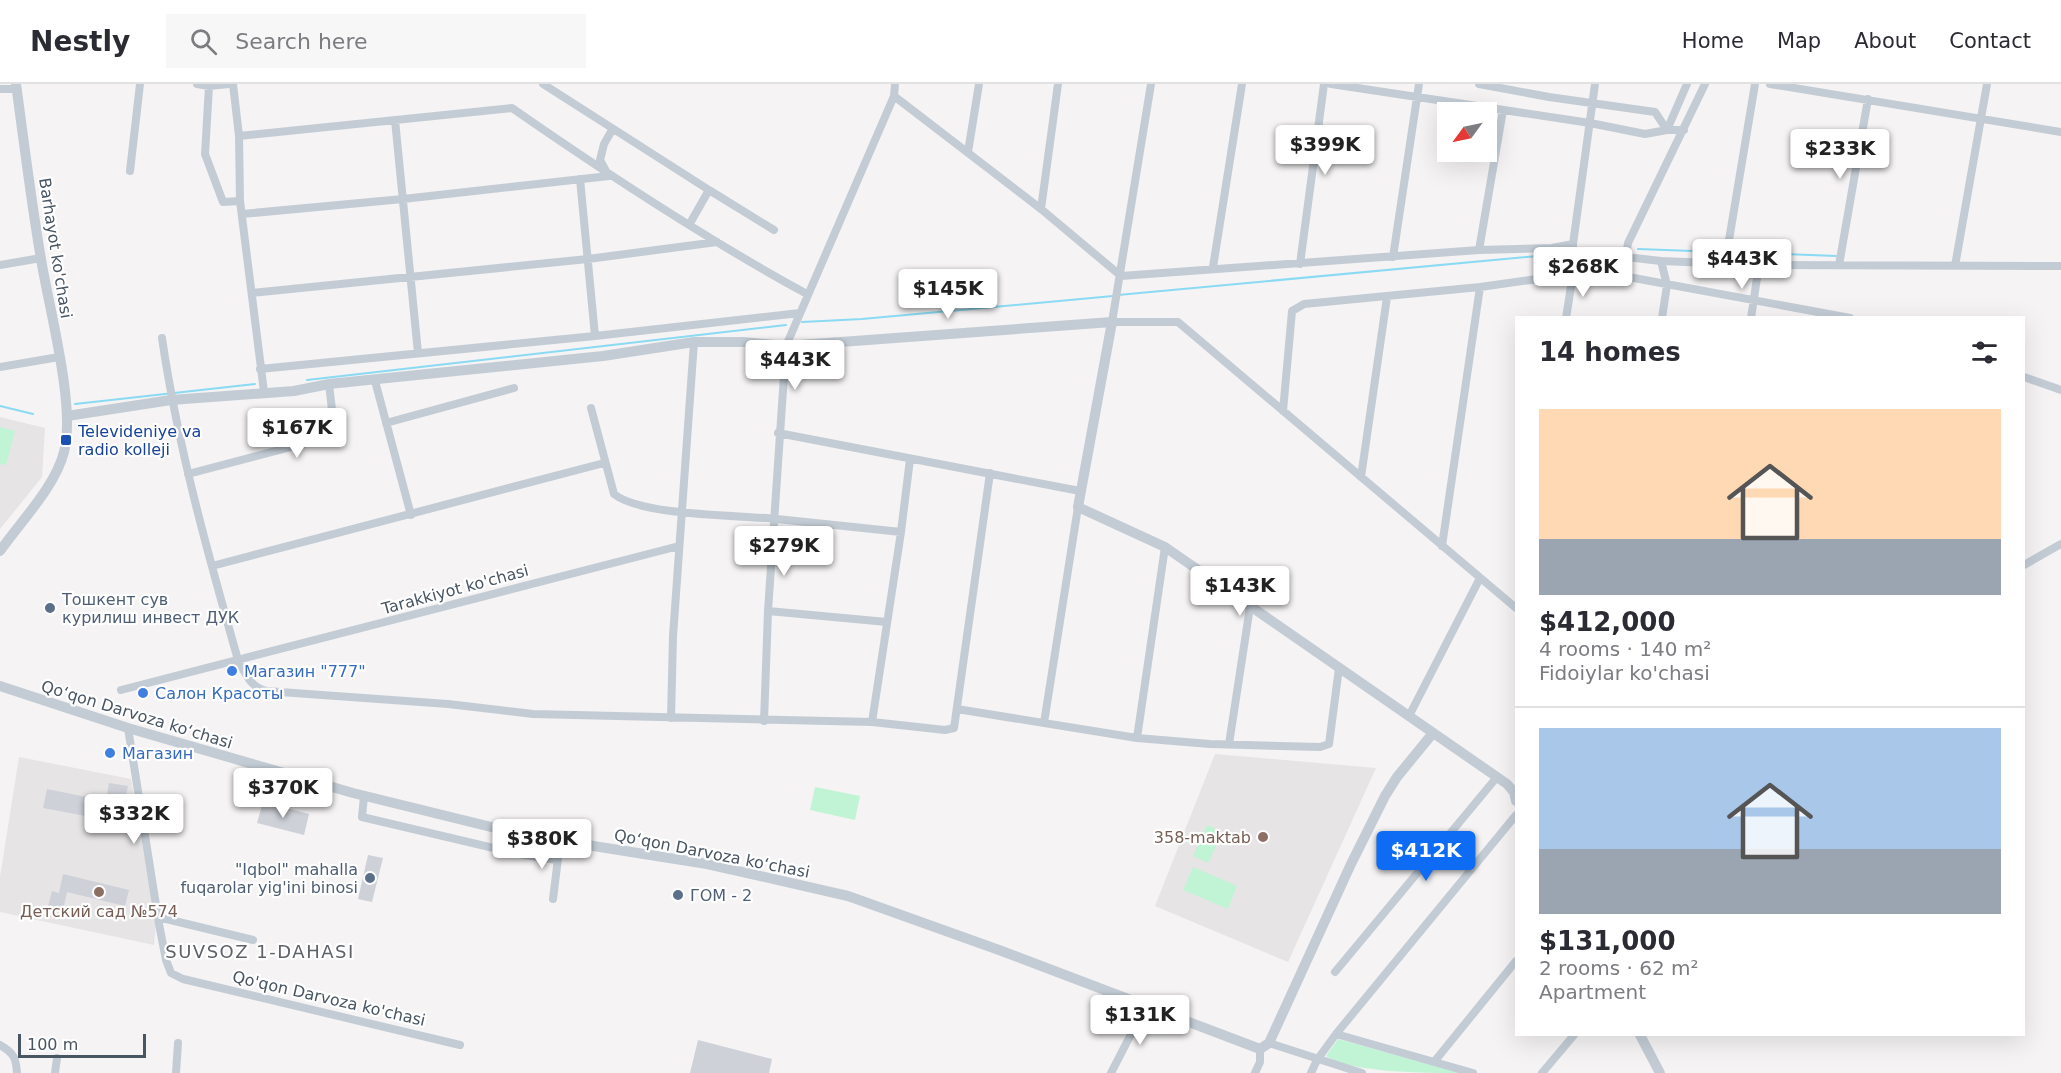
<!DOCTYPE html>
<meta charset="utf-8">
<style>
body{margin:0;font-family:"DejaVu Sans",sans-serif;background:#f7f7f7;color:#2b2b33;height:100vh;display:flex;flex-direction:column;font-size:22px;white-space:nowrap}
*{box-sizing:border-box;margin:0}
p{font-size:20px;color:#7c7c81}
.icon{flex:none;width:33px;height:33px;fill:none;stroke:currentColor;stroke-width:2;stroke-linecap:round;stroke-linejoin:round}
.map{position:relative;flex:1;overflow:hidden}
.details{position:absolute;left:1515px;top:232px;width:510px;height:720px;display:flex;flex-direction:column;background:#fff;border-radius:0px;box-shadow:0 6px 24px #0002}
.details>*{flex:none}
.needle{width:39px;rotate:237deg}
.fabs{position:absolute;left:1437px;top:18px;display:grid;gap:12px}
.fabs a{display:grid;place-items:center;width:60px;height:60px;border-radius:0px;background:#fff;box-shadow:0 6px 24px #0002;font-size:30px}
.scale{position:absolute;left:18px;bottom:15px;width:128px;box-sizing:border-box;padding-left:6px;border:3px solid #485562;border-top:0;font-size:16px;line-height:21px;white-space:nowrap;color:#485562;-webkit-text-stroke:4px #fff;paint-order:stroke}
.price{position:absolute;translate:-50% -51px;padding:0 14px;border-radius:6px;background:#fff;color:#222;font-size:20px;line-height:39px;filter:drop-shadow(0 2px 3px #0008)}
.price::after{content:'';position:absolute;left:50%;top:36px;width:18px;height:14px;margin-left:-9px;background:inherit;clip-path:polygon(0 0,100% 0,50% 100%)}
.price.selected{background:#0d6bf4;color:#fff}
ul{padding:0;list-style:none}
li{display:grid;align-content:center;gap:12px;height:318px;padding:0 24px}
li+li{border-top:2px solid #e1e1e2}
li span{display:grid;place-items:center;height:186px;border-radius:0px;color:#555}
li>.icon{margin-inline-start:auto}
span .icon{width:108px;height:108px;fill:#fffc;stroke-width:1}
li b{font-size:26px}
h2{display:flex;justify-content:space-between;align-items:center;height:72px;padding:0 24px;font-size:26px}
header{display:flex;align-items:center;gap:36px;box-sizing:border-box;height:84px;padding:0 30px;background:#fff;border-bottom:2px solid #e1e1e2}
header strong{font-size:28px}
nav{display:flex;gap:33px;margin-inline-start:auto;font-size:21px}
.search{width:420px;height:54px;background:#f7f7f7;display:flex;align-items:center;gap:15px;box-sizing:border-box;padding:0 21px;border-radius:0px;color:#7c7c81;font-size:22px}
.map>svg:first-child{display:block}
</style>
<header>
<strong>Nestly</strong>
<div class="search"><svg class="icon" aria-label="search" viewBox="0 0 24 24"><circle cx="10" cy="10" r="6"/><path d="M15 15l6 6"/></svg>Search here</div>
<nav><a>Home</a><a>Map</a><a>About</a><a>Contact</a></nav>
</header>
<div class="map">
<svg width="2061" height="989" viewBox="0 0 2061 989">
<rect width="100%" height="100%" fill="#f5f3f3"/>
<path fill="#e6e4e5" d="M 0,333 L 45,344 L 42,393 L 0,445 Z
M 1215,670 L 1376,684 L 1288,878 L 1155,822 Z
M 19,673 L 131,695 L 156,841 L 154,861 L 0,828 L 0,793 Z"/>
<path fill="#c0f4d5" d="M 0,343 L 15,347 L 6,381 L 0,380 Z
M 815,703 L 860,712 L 855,736 L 810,726 Z
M 1207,741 L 1223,748 L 1208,779 L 1193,772 Z
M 1193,783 L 1237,802 L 1228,825 L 1183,806 Z
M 1338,955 L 1460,989 C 1426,989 1351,989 1326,972 Z"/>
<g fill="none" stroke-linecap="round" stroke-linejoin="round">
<path stroke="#8adaf4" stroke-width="2" d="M 1638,165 L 1720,168
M 1575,168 L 1617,164
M 1734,168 L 1836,172
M 1118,211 L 1570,169
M 802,238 L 862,235 L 1113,212
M 307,296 L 786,241
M 75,320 L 255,300
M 0,322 L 33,330"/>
</g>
<path fill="#ced1d8" d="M 109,699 L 128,702 L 124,720 L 116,718 L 112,737 L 43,724 L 47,705 L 106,717 Z
M 263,718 L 309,730 L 304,751 L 257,739 Z
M 368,771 L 383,774 L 372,818 L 358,815 Z
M 63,790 L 129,806 L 125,822 L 67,808 L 63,826 L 48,823 L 52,807 L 59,809 Z
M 698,956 L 772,975 L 769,989 L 690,989 Z"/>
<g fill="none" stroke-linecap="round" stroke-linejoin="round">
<path stroke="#c3ccd5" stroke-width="8" d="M 197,0 L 209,2 L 229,0
M 233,0 L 239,52
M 543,0 L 709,106 L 689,141
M 1151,0 L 1112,238 L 1178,238 L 1516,524
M 1331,0 L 1590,39 L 1645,50 L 1667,46 L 1684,46
M 1479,0 L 1549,13 L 1655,28 L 1667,46
M 1770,0 L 2061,48
M 209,2 L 205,70 L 223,118 L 240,117 L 264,308
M 0,5 L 16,5
M 894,12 L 1041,125 L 1121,192 L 1479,166 L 1552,164 L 1573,160
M 395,36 L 418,269
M 1667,46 L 1687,0
M 968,68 L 979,0
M 130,87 L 140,0
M 607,89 L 600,76 L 604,60 L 612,46
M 580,95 L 595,252
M 709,106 L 774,146
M 240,117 L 239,52 L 512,24 C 607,90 704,154 807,210
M 1041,125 L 1058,0
M 242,130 L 403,115 L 609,92
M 1479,166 L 1503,26
M 1393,173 L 1419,0
M 1626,173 L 1661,177 L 1759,181 L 2061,182
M 1661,177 L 1667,201 L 1662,234
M 1300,180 L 1324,0
M 1725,180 L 1755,0
M 0,181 L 41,174
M 1839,181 L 1868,15
M 1955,182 L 1987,0
M 1213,183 L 1242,0
M 1623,192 L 1628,159 L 1705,0
M 252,209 L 588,175 L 717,158
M 1566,234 L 1573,190 L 1573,160 L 1595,0
M 1751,234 L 1759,181
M 162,254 C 178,364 208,470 238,576 C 246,590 250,603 266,607 L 448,620 L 533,630 L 872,638 L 945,646 L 954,644 L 990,389
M 0,283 L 59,273
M 260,285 L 595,252 L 800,229
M 2024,293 L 2061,306
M 375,297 L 411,431
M 591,324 L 614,410 C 641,432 739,431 777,435 C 818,439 860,444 901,448
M 1283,327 L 1292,227 L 1304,220 L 1480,203 L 1573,190 L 1623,192 L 1850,234
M 386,339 L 514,304
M 778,349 L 1080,407
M 188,390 L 329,353 L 333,349 L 334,343 L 329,300
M 1361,393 L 1387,213
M 1442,462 L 1480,203
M 2024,481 L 2061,460
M 212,482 L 604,379
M 768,527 L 887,538
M 121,606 L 679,462
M 957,625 L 1137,654 L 1210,660 L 1320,663 L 1329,660 L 1339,584
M 1409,632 L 1480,494
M 671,634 L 673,552 L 694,258
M 764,637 L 768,527 L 786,262 L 894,12 L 895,0
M 872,638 L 901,448 L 910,375
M 1044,639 L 1078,423
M 128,644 L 159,840 L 166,876 L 171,889 L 183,895 L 460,961
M 1137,654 L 1165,463
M 1229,660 L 1250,523
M 364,712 L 362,733 L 519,770 L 557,776
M 553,815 L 560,758
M 158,833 L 253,856
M 1335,888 L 1497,693
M 1336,950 L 1473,989
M 1269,959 L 1362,989
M 0,961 C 14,969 16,974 17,989
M 1434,978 L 1516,877
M 55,989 L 57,974
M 176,989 L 178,959
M 1111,989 L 1145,923
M 1255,989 L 1260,978 L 1260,965
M 1311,989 L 1317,976 L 1336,950 L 1516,731
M 1542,989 L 1574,951"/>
<path stroke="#c3ccd5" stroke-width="10" d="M 67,332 L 171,316 L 294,307 L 329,300 L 603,272 L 694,258 L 743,258 L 786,262 L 1112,238 L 1078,423 L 1165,463 L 1507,700 L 1514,708 L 1516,717
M 0,467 C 21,437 55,403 64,368 C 76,322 49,225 41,175 C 31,117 24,58 16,0
M 0,602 L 128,644 L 353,709 L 524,751 L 707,780 L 848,812 L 999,866 L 1260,965 L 1269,959 L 1351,780 L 1385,712 L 1397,693 L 1433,649
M 1640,951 L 1660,989"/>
</g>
<rect fill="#1a4fb4" stroke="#fff" stroke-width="2" x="60" y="350" width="12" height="12" rx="3"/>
<g fill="#5c6f8a" stroke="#fff" stroke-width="2">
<circle cx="50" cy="524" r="6"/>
<circle cx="370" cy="794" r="6"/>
<circle cx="678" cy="811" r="6"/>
</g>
<g fill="#3f7fe0" stroke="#fff" stroke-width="2">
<circle cx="232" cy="587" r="6"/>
<circle cx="143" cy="609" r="6"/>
<circle cx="110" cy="669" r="6"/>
</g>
<g fill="#8d6e63" stroke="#fff" stroke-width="2">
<circle cx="1263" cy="753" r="6"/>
<circle cx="99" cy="808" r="6"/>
</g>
<g text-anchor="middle" stroke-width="4.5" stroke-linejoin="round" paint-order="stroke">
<g font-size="16" fill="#485562" stroke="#fff">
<text transform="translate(56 164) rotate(81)" y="6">Barhayot ko'chasi</text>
<text transform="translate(455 505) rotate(-15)" y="6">Tarakkiyot ko'chasi</text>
<text transform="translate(137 630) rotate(17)" y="6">Qoʻqon Darvoza koʻchasi</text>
<text transform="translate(712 769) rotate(11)" y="6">Qoʻqon Darvoza koʻchasi</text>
<text transform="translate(329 914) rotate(13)" y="6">Qo'qon Darvoza ko'chasi</text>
</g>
<g font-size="16" fill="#164399" stroke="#fff" text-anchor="start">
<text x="78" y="353">Televideniye va<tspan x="78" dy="18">radio kolleji</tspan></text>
</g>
<g font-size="16" fill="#4e5e75" stroke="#fff" text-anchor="start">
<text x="62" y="521">Тошкент сув<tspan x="62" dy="18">курилиш инвест ДУК</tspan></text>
<text x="358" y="791" text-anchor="end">"Iqbol" mahalla<tspan x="358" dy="18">fuqarolar yig'ini binosi</tspan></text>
<text x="690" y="817">ГОМ - 2</text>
</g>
<g font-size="16" fill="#366cbe" stroke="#fff" text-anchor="start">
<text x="244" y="593">Магазин "777"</text>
<text x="155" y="615">Салон Красоты</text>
<text x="122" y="675">Магазин</text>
</g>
<g font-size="16" fill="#785e54" stroke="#fff" text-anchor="end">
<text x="1251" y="759">358-maktab</text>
<text x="99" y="833" text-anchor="middle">Детский сад №574</text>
</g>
<g font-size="18" letter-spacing="1.5" fill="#5e6268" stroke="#fff">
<text x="260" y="874">SUVSOZ 1-DAHASI</text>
</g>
</g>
</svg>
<div class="fabs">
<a><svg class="needle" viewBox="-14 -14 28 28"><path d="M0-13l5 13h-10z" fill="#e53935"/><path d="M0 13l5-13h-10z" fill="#7c7c81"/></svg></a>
</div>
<div class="scale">100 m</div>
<b class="price" style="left:1325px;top:92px">$399K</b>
<b class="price" style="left:1840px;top:96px">$233K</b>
<b class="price" style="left:1742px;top:206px">$443K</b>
<b class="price" style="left:1583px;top:214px">$268K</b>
<b class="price" style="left:948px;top:236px">$145K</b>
<b class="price" style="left:795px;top:307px">$443K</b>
<b class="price" style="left:297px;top:375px">$167K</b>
<b class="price" style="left:784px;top:493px">$279K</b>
<b class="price" style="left:1240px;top:533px">$143K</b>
<b class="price" style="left:283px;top:735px">$370K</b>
<b class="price" style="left:134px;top:761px">$332K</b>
<b class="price" style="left:542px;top:786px">$380K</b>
<b class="price selected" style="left:1426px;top:798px">$412K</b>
<b class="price" style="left:1140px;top:962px">$131K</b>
<section class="details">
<h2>14 homes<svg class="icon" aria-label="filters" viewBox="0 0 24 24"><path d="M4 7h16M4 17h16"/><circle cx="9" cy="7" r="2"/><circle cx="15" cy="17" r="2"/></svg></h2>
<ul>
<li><span style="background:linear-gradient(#ffd9b3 70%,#9aa5b1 0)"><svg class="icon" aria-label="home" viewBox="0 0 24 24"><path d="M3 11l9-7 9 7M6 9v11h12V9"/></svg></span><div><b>$412,000</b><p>4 rooms · 140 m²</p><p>Fidoiylar ko'chasi</p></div></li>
<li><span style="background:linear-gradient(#a9c7e8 65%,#9aa5b1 0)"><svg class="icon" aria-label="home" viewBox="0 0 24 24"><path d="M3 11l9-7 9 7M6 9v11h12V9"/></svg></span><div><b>$131,000</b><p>2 rooms · 62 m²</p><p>Apartment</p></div></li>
</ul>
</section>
</div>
